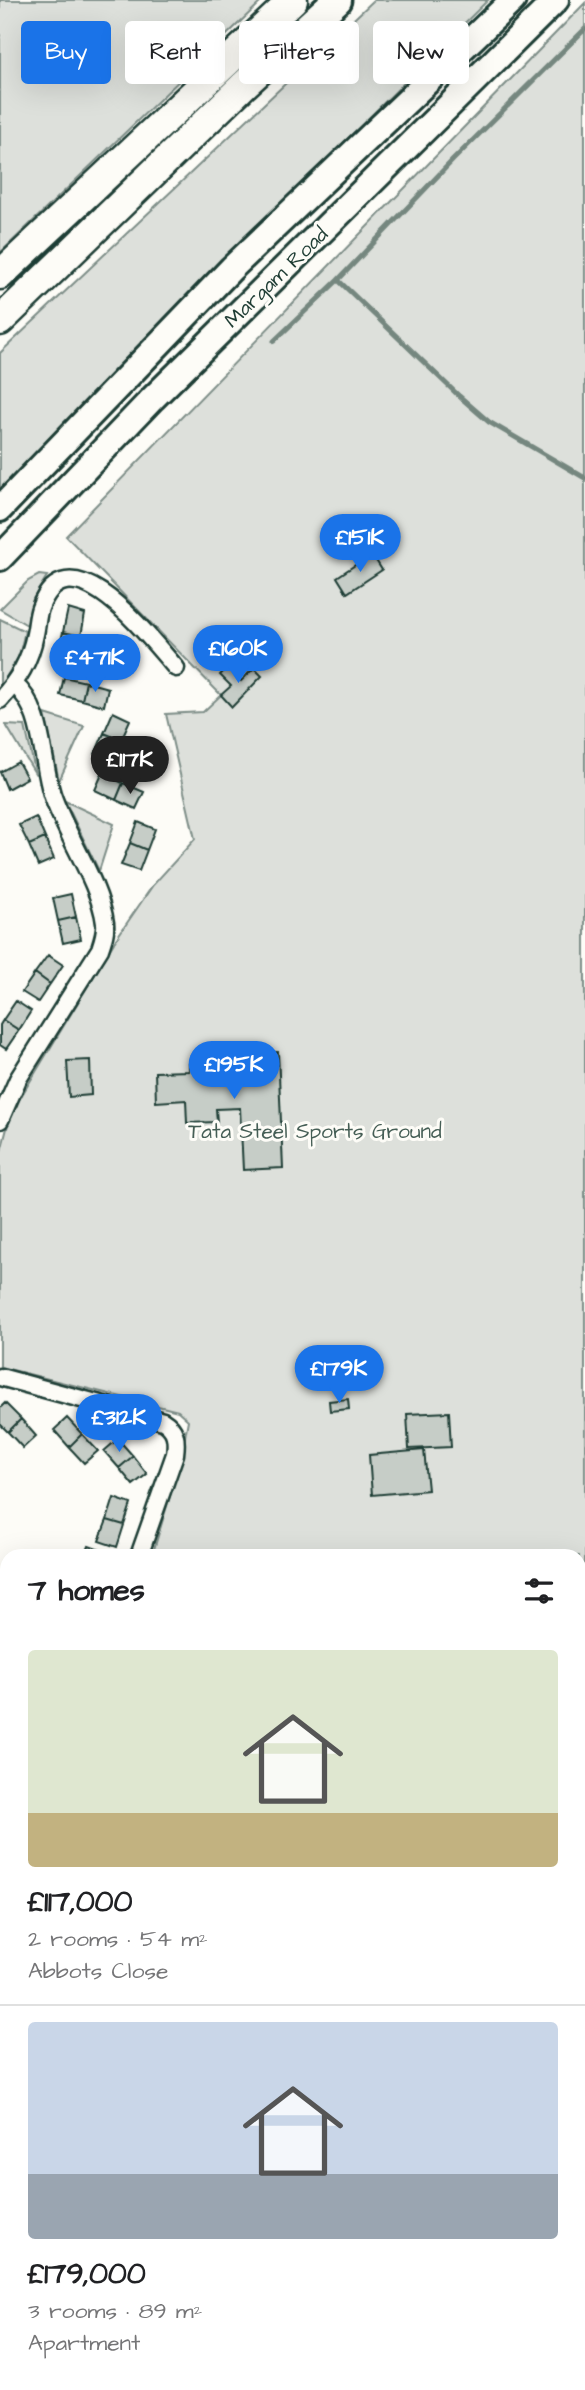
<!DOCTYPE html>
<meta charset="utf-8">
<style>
body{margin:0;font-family:"Architects Daughter",sans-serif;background:#f6f6f6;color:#202124;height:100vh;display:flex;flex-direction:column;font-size:26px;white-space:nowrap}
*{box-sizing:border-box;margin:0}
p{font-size:23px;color:#757577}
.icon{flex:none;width:38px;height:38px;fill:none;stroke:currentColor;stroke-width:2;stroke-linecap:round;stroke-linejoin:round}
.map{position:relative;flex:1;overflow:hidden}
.panel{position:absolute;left:0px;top:1549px;width:586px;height:842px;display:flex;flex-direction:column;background:#fff;border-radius:21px 21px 0 0;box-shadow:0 7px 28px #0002}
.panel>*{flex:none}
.guide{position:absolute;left:21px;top:21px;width:544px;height:63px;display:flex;gap:14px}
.price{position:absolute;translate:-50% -60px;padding:0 16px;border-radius:24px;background:#1a73e8;color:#fff;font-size:23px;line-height:46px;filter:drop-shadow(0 2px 4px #0008)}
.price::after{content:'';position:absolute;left:50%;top:42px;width:21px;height:16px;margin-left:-10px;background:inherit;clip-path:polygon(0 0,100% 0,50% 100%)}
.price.active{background:#222;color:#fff}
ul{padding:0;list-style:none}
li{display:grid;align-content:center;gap:14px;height:371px;padding:0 28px}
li+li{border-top:2px solid #e0e0e0}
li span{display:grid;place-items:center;height:217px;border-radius:7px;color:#555}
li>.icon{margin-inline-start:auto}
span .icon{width:126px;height:126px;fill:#fffc;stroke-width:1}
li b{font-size:30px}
h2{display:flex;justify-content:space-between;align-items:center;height:84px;padding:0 28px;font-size:30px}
.chip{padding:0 24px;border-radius:7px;background:#fff;box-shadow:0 7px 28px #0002;font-size:24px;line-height:63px}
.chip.active{background:#1a73e8;color:#fff}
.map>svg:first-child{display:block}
</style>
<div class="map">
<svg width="585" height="2390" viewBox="0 0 585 2390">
<rect width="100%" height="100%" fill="#fdfcf7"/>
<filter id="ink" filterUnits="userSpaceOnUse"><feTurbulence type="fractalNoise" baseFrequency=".0143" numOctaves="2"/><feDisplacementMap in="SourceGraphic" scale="14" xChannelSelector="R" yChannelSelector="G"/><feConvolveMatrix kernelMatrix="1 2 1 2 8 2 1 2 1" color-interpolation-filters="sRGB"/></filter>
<g filter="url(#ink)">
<path fill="#eceee9" d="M 7,1952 L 7,2384 L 110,2384 L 98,2390 L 0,2390 L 0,1962 Z"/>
<path fill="#dde0db" stroke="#7e8e88" stroke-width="2" d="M 0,0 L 263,0 L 0,253 Z
M 374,0 L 488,0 L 161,323 L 0,495 L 0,353 Z
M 585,3 L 585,2152 L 579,2159 L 579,1556 L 152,1556 L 181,1459 L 188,1420 L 178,1411 L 0,1367 L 0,1155 L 11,1113 L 118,936 L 153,885 L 195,839 L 166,714 L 203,712 L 221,695 L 66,536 Z
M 39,575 L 47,576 L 33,599 L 27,625 L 0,609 L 28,581 Z
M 0,619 L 25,631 L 19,656 L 0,687 Z
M 45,714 L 84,726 L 59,781 Z
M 6,725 L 25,726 L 36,775 Z
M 65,801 L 114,824 L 99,871 Z
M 585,2236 L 585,2324 L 579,2327 L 579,2244 Z"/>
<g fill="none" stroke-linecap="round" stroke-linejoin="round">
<path stroke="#75877f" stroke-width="5" d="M 338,280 L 453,160 L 585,29
M 274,341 L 338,280 L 459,396 L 489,422 L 585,478
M 75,2390 L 86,2384"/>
</g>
<path fill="#c6cdc7" stroke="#1f3d34" stroke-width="2" d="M 372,554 L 382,570 L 347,593 L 337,577 Z
M 68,609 L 85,614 L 81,636 L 63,632 Z
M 63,632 L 81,636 L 75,658 L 58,654 Z
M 228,667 L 241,681 L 254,668 L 262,676 L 232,707 L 221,695 L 231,686 L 220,675 Z
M 64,677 L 86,682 L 82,700 L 60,695 Z
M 86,682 L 108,688 L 104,706 L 82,700 Z
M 113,712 L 130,720 L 121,740 L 104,733 Z
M 104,733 L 121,740 L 112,761 L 95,754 Z
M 18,762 L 27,778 L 7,789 L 0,772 Z
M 102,774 L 123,783 L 116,800 L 95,790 Z
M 123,783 L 144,792 L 136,809 L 116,800 Z
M 36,817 L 45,838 L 29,845 L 19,825 Z
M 138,822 L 155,829 L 147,850 L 130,843 Z
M 45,838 L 54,859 L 38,866 L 29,845 Z
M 130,843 L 147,850 L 139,871 L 121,865 Z
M 71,894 L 76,917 L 58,921 L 53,898 Z
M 76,917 L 81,939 L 63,943 L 58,921 Z
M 48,955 L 63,965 L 50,984 L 35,973 Z
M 35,973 L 50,984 L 38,1002 L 22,992 Z
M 16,1001 L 31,1011 L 19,1030 L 3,1020 Z
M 3,1020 L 19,1030 L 6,1049 L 0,1045 L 0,1025 Z
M 278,1052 L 283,1168 L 243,1170 L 240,1108 L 216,1109 L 217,1122 L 187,1123 L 186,1100 L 156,1102 L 155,1072 L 189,1071 L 189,1064 L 237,1062 L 237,1054 Z
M 90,1060 L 91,1095 L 69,1097 L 67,1061 Z
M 348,1399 L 349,1409 L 330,1411 L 329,1401 Z
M 5,1403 L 21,1419 L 8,1432 L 0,1424 L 0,1408 Z
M 449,1412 L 451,1447 L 409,1449 L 407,1414 Z
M 67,1418 L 82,1434 L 69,1447 L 54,1430 Z
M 21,1419 L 36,1436 L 23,1448 L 8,1432 Z
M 82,1434 L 98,1451 L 84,1463 L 69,1447 Z
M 118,1439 L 133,1456 L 119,1468 L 104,1451 Z
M 424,1450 L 428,1490 L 372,1495 L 369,1455 Z
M 133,1456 L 147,1474 L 133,1485 L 119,1468 Z
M 114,1498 L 131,1504 L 124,1525 L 107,1520 Z
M 107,1520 L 124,1525 L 117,1547 L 99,1541 Z
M 89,1546 L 106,1552 L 104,1556 L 85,1556 Z
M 7,1795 L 7,1827 L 0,1825 Z"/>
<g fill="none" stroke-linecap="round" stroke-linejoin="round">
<g stroke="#1f3d34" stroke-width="21">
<path id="street" d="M 0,700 C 18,680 30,661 35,634 C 37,626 37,616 40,608 C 69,530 151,640 176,668
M 0,1120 L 18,1079 L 100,949 C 103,940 106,932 105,923 C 100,883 65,834 52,794 C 41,759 44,709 14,684
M 0,1377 L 163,1421 C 176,1429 177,1439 175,1454 L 139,1556
M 0,1764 L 7,1766
M 0,1867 L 6,1869"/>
</g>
<g stroke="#1f3d34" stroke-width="30">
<path id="primary" d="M 0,509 L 232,268 L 513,0
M 0,558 L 153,398 L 556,0
M 579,2175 L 585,2167
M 579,2220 L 585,2213
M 410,2390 L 415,2384
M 441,2390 L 446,2384"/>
</g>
<g stroke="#1f3d34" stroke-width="33">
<path id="highway" d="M 0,275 L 293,0
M 0,321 L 244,85 L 337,0"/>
</g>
<use href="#street" stroke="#fdfcf7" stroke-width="16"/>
<use href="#primary" stroke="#fdfcf7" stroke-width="24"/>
<use href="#highway" stroke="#fdfcf7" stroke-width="28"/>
</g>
</g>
<g text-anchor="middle" stroke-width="6" stroke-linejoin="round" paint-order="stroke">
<g font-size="21" fill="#1f3d34" stroke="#fdfcf7">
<text transform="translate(276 277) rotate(-44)" y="7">Margam Road</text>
</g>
<g font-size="21" fill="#455e55" stroke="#fdfcf7">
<text x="315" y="1138">Tata Steel Sports Ground</text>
</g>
</g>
</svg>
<b class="price" style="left:360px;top:574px">£151K</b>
<b class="price" style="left:238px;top:685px">£160K</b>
<b class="price" style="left:95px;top:694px">£471K</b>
<b class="price active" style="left:130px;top:796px">£117K</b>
<b class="price" style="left:234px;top:1101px">£195K</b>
<b class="price" style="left:339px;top:1405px">£179K</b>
<b class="price" style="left:119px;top:1454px">£312K</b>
<div class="guide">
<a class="chip active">Buy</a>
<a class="chip">Rent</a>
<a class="chip">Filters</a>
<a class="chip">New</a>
</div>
<section class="panel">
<h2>7 homes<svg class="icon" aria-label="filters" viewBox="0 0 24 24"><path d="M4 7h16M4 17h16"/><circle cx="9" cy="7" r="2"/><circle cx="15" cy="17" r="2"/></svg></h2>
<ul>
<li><span style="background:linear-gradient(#dfe7d0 75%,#c2b280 0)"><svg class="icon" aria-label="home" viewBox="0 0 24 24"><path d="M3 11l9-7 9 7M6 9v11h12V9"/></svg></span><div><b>£117,000</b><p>2 rooms · 54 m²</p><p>Abbots Close</p></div></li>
<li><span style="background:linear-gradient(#c9d6e8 70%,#9aa5b1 0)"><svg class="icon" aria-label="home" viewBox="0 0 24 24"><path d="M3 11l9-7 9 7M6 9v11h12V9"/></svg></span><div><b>£179,000</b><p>3 rooms · 89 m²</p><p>Apartment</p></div></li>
</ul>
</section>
</div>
